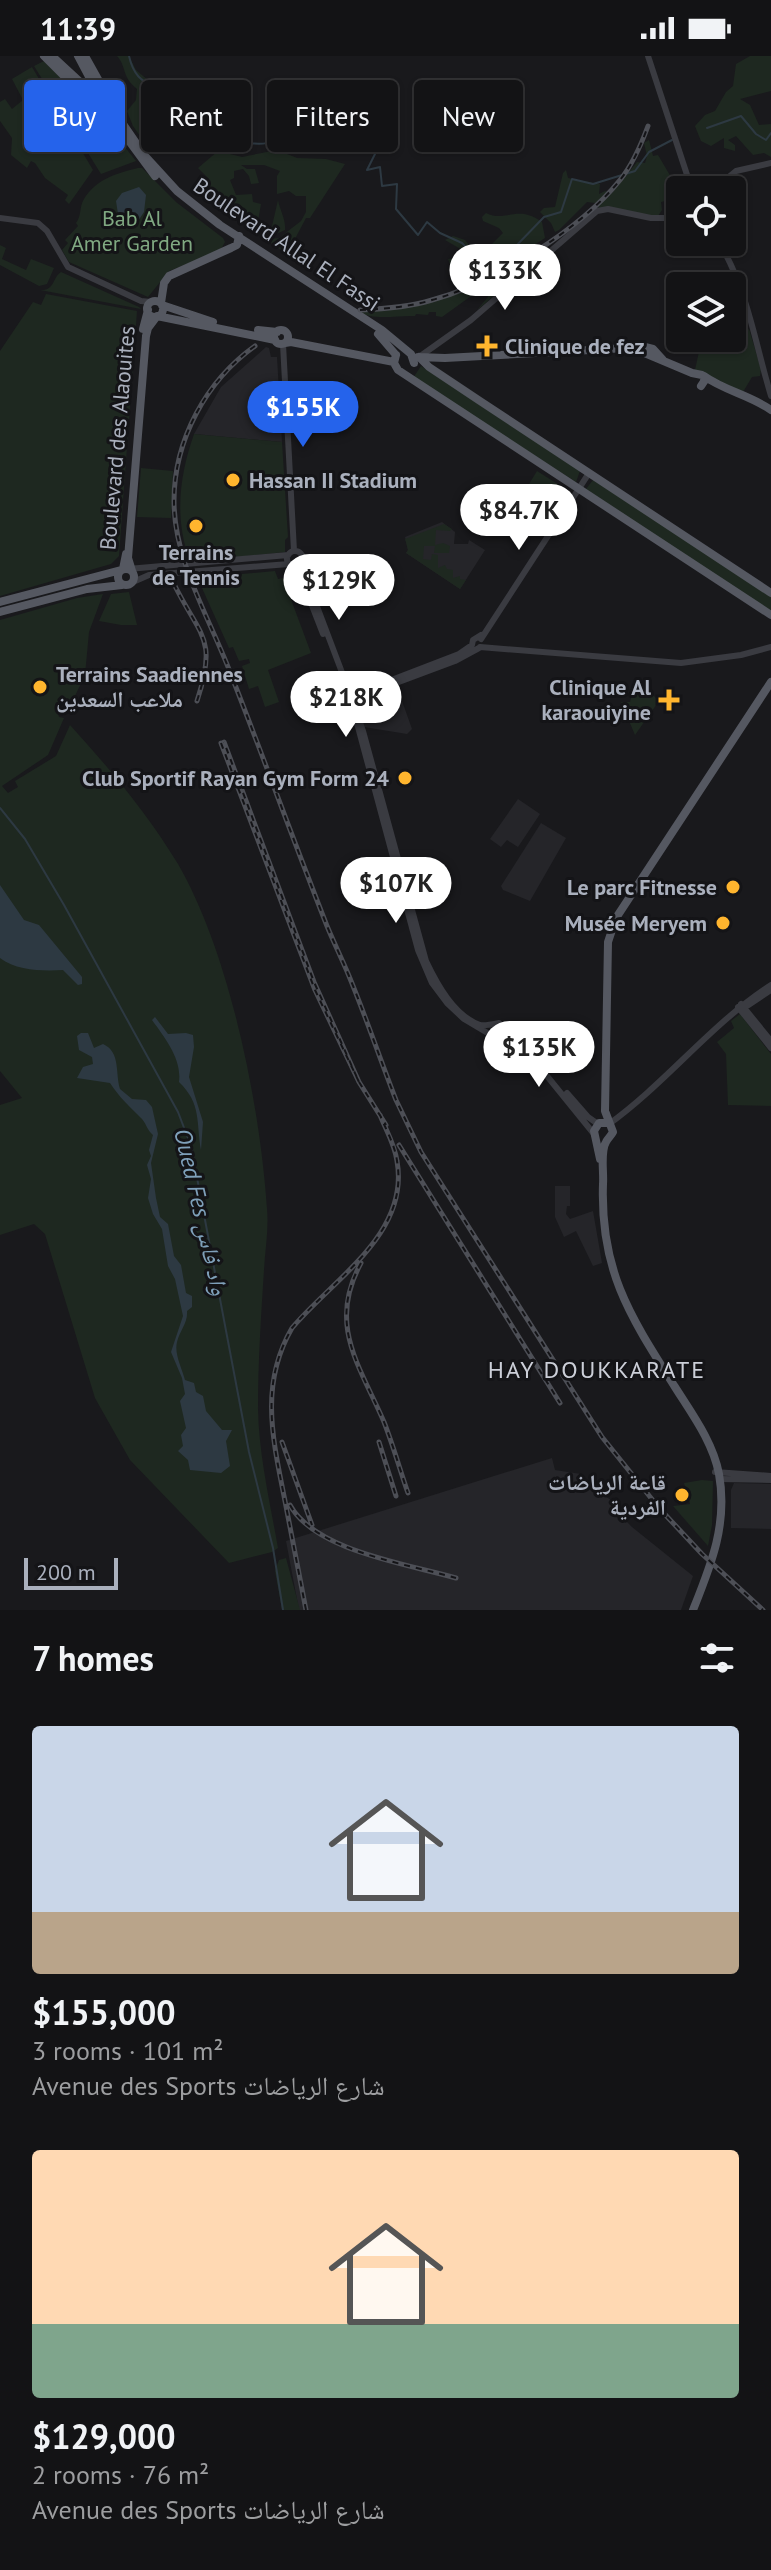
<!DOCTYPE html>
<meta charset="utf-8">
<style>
body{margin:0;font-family:"PT Sans","Noto Naskh Arabic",sans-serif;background:#1c1c1e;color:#f1f3f6;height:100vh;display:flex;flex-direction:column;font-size:30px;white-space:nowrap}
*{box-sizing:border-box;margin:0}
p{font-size:26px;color:#9d9ea0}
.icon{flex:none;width:44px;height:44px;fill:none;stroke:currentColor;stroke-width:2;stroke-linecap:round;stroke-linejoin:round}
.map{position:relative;height:1554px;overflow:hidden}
.panel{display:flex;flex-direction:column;background:#131315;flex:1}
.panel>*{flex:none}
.guide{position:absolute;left:24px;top:24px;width:724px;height:72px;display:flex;gap:16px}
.buttons{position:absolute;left:666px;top:120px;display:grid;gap:16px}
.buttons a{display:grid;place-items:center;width:80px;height:80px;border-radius:8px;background:#131315;box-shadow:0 2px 6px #0004,0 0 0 2px #323234;font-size:40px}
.scale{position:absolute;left:24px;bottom:20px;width:94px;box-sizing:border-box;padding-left:8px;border:4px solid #aab0bd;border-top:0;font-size:22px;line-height:28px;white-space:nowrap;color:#aab0bd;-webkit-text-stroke:6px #141417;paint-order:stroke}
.price{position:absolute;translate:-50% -68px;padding:0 18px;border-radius:28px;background:#fff;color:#222;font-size:26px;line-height:52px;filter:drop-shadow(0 2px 4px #0008)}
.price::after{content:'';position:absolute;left:50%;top:48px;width:24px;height:18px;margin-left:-12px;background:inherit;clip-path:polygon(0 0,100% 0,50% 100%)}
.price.on{background:#2563eb;color:#fff}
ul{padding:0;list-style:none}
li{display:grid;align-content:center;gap:16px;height:424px;padding:0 32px}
li span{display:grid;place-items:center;height:248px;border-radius:8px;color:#555}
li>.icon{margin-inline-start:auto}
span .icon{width:144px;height:144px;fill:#fffc;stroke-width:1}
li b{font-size:34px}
h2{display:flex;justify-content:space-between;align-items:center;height:96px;padding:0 32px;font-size:34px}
.tag{padding:0 28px;border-radius:8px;background:#131315;box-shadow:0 2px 6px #0004,0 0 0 2px #323234;font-size:28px;line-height:72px}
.tag.on{background:#2563eb;color:#fff}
.status{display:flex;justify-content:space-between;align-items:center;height:56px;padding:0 40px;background:#131315;direction:ltr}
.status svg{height:22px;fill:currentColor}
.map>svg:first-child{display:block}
</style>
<div class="status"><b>11:39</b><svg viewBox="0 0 49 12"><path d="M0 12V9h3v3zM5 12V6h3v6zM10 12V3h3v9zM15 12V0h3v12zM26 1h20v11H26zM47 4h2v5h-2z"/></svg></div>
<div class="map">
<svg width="771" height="1554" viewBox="0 0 771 1554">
<rect width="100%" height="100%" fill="#19191c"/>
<path fill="#252529" d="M 266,291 L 269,292 L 271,301 L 277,301 L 282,386 L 194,378 L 221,331 Z
M 442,466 L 455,476 L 454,488 L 468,488 L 469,484 L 485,494 L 460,533 L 406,497 L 408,494 L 405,481 Z
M 396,628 L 412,673 L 407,678 L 364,671 L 358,653 L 363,642 Z
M 518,743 L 540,758 L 518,791 L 507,784 L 501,791 L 490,783 Z
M 541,767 L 566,782 L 530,845 L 503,834 L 501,830 Z
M 555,1130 L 570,1130 L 570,1150 L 567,1150 L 566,1158 L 570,1163 L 593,1155 L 602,1207 L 593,1210 L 576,1175 L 564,1181 L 555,1161 Z
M 552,1402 L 555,1414 L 581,1418 L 594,1433 L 611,1444 L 615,1454 L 632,1471 L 693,1520 L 681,1554 L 299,1554 L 286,1485 Z
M 734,1427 L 771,1428 L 771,1473 L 731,1472 L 731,1434 Z"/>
<path fill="#1e2820" d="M 117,0 L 129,0 L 136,14 L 163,37 L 161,49 L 165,58 L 156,59 L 150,74 L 140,80 L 133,70 L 127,55 L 136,44 L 137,33 C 121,20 127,11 117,0 Z
M 750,0 L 771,0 L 771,35 L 740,43 L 750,49 L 759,69 L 771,68 L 771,101 L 764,97 L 753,99 L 736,80 L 728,84 L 735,89 L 735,95 L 724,92 L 724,82 L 711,90 L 701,85 L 695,70 L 705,59 L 715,55 L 726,36 L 733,30 L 736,8 Z
M 44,5 L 104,65 L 136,105 L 101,118 L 34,10 Z
M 32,11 L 93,114 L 69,148 L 65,144 L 68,139 L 45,122 L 35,107 L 31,105 L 27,112 L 11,99 L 12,82 L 0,65 L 0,46 L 5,43 L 12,53 L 23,44 L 12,23 Z
M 649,84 L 653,100 L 658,99 L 671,121 L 678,121 L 687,134 L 680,134 L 680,142 L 675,140 L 672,148 L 668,149 L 665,145 L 661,146 L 662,154 L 658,160 L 599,153 L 595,147 L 587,146 L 559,174 L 555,176 L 551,167 L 540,156 L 544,152 L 555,151 L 563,117 L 566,114 L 568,122 L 600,128 L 599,138 L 605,135 L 612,137 L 637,106 L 645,107 L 647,100 L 644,87 Z
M 277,94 L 297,102 L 326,103 L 345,108 L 310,162 L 306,162 L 287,198 L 249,172 L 268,183 L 279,182 L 301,165 L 306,156 L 306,140 L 296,140 L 289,135 L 277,138 L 277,120 L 280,115 L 264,109 L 241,109 L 247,113 L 255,113 L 259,127 L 251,128 L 249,120 L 243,113 L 234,115 L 234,122 L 230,124 L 236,139 L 252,138 L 253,146 L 261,148 L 258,165 L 261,171 L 272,170 L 278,144 C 280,155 286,163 285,174 L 274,179 L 257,173 L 249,163 L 246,162 L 243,168 L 198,136 L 209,123 L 198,112 L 218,95 L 242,101 Z
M 138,112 L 142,112 L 176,146 L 223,182 L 225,186 L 220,195 L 169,215 L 148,241 L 69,206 L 62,194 L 68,187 L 65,184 L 78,170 L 76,167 C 82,159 79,151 84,143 C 96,123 117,117 138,112 Z
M 486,157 C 506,167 517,148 542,166 L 545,182 L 504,209 L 500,205 L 484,213 L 481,221 L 458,229 L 448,203 L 465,201 L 464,195 L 445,184 L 453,180 L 465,184 L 479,201 L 503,177 L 499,172 L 483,165 L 482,161 Z
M 0,189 L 6,192 L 2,203 L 26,214 L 31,203 L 54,212 L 47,228 L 39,230 L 0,209 Z
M 61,216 L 139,251 L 141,253 L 40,234 C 55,235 52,222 61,216 Z
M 492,228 L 500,235 L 477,254 L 488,241 L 488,237 L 481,236 L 481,233 L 442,261 L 436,260 L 436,256 L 429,256 L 428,259 L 416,258 L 415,260 C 399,259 373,265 359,256 L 413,250 Z
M 46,238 L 137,255 L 119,500 L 111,508 L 0,540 L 0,295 L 33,246 L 41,249 Z
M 749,273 L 761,313 L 760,320 L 752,321 L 743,336 L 695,314 L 700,291 L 732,282 L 732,279 Z
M 421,310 L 580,415 L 576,426 L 413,322 Z
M 194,378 L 282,386 L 288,481 L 285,484 L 285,496 L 237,501 L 232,495 L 213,496 L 212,494 L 211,500 L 189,502 C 174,460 180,418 194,378 Z
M 141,412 L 173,415 L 171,462 L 137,461 Z
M 537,415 L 567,434 L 550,460 L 521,441 Z
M 593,424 L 771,538 L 771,557 L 586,433 Z
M 444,468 L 452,473 L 450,475 L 436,474 L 435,489 L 443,487 L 450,490 L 449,497 L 434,497 L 435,490 L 424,490 L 423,503 L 431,504 L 432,498 L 438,499 L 438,512 L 445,509 L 447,513 L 453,514 L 453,522 L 460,520 L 460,523 L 466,524 L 460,533 L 406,497 L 408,494 L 405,483 Z
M 275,515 L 278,523 L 283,522 L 311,597 L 268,614 L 279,646 L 265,651 L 258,630 L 249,633 L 242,610 L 250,607 L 249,603 L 239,605 L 233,591 L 229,592 L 197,521 L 221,520 L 225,524 L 231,519 Z
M 129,536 L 137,569 L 121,569 L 99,565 L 111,538 Z
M 103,538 L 89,576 L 85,619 L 74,642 L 56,648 L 59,661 L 64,662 L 48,699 L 2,730 L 8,737 L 18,731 L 15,725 L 56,700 L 70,669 C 110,713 147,757 178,808 C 230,898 260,1049 267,1153 C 269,1173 265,1194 264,1214 C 261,1260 258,1307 258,1353 C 259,1400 270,1446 278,1492 L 272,1496 L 229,1507 L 130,1404 L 95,1342 L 45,1178 L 34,1168 L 0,1179 L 0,1049 L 22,1042 L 0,1015 L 0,564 L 77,542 Z
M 632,637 L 653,639 L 659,645 L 635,679 L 621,646 L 630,646 Z
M 740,958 L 771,998 L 771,1050 L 728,1049 L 726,998 L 717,986 L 734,972 L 731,965 Z
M 702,1424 L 713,1425 L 712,1469 L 708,1490 L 673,1450 L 690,1448 L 684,1427 Z
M 286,1502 L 300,1554 L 282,1554 L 275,1515 L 279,1504 Z"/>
<path fill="#2d3942" d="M 139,131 L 146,139 L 144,156 L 138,165 L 129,166 L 118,158 L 116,145 L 122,137 Z
M 0,829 L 24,864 L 39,869 L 82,921 L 82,928 L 78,929 L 63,914 C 43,915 17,915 0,902 Z
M 155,961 L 168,978 L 186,977 L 193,979 L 194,991 L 189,1021 L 203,1066 L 201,1094 C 196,1067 202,1048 179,1026 C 182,1003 165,982 152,964 Z
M 81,977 L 88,977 L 94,992 L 103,988 C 121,996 115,1017 120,1033 L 132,1043 L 146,1044 L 152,1051 L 158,1078 L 151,1107 L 156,1142 L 160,1161 L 168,1168 L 174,1200 L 181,1209 L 186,1237 L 192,1240 L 192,1251 L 187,1255 C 188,1267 180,1274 177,1286 C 174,1298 182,1312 185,1324 L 194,1327 L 196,1336 L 203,1340 L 206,1355 L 222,1374 L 232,1374 L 226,1385 L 230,1410 L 221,1417 L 190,1414 L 188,1404 L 178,1395 L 183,1390 L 181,1379 L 186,1372 L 180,1345 L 185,1338 L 182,1322 L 171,1296 L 183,1260 L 175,1223 L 168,1210 L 162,1173 L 153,1158 L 148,1142 L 151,1123 L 147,1109 L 151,1100 L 149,1094 L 153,1079 C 147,1074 147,1069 142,1063 C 130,1051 119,1041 110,1027 L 77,1022 L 83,1011 L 93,1008 L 92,1001 L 79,994 L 77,980 Z"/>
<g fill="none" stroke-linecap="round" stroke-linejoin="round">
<path stroke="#2d3942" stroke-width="2" d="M 129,0 C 134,22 143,25 161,36 L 153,46 L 159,53 L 186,48 L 197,64 L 207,59 L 229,90 C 251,82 260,95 284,80 L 296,97 L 312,87 L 330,96 C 344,86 362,88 378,92 L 367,114 L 380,111 L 382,130 L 397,128 L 396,153 L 418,179 L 427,166 L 440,177 L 462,187 L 481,206 L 516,190 L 544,161 L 561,156 L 572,123 L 593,128 L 635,115 L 649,96 L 672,84
M 707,72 L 741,60 L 756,78 L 766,84 L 771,77
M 0,752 L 25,783 L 64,849 L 178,1056 L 191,1090 L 249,1396 L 273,1492 L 283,1554"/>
<path stroke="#3a3b41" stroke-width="6" d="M 648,0 L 692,134
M 713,134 L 736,115 L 771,107
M 0,162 L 38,167 L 47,175 L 68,211 L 141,245 L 151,246
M 719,186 C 748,235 755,287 771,340
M 283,288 L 294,495
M 419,301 L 471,264 L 597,155 L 608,153 L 651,162 L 680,162
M287 503a8 8 0 1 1 16 0a8 8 0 1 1-16 0Z
M 301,508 L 349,635
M 297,511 L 323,578
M 128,513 L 288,499
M 133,526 L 149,519 L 289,508
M 481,583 L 589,417
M 480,591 L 681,607 L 741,599 L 771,591
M 355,638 L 459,598 L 472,589 L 473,584 L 481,579
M 356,642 L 455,605 L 479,592
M 741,948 L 771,985
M 738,951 L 771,992
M 741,954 L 771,934
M 502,979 L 504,973 L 499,967 C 494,968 486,970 480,969 C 454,960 437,928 426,905 L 363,675 L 353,647 L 356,640 L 348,636 L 344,643 L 350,648 L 358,671 L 418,894 L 432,927 L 447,947 L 464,963 L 496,982 L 547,1020 L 594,1078
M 502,979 L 523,997
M 567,1037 L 588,1061 L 598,1068
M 609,1068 C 667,1026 712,967 771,929
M 715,1416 L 771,1420
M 719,1423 L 771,1424"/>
<path stroke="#555861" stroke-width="8" d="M 44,0 L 68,24
M 52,0 L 79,25 L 96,32
M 78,0 L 107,55 L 155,120
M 85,0 L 123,68 L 145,100 L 177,135 L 220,169 L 382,274 L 411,298 L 414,307
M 70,25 L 103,52
M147 253a8 8 0 1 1 16 0a8 8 0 1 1-16 0Z
M 161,247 L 164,227 L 169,220 L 231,192 L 237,189 L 239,180
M 162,249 L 213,266
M 143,273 L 148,254
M 258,274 L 277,276
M274 281a7 7 0 1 1 14 0a7 7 0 1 1-14 0Z
M 378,278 L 396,299
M 285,287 L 291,286 L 394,306
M 635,293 L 692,317 L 702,319 L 705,324 L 701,330
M 396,299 L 394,307 L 398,314 L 771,559
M 418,301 L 445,302 L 645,291 L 653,293 L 663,304
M 419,301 L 429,311 L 480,345 L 771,537
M 704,320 C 725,335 750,339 771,354
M118 521a8 8 0 1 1 16 0a8 8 0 1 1-16 0Z
M 123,513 L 126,498
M 132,515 L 128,502 L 146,280 L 148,272 L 157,260 L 275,284
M 0,546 L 121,514
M 0,556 L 87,533 L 122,529
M 600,1103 L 594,1075 L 599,1067 L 607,1067
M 693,1554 C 711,1509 728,1468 719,1418 C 713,1386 692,1358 675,1331 C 630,1260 600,1215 603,1128 C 604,1116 600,1096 606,1086 C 608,1082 611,1080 613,1076 L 605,1055 L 608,886 L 616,862 L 771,626"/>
<g stroke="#4d4f56" stroke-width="5">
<path id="rail" d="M 360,254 C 384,253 409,251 432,244 C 494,227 580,174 620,124 C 633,108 641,89 648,70
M 255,290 C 206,325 174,384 174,445 C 174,505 209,561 230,616 C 263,700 294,786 327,870 C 334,887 342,903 349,920 C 366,961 380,1003 396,1044 L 421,1096 L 602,1381 L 659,1452 L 702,1498 L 763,1554
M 174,528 C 200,581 218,581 197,645
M 221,687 L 315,934 L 359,1026 L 314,926 L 224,686
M 359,1026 L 386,1069
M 399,1089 L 560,1347
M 361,1207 C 327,1269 360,1310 384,1366 C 393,1389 400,1414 408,1437
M 282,1386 L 312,1469
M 379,1386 L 396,1440
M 290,1449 C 315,1495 408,1508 456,1522
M 306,1554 C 299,1518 292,1481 285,1445 C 273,1384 259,1329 292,1272 C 333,1223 410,1178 397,1105 C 395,1089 386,1074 380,1059"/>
</g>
<use href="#rail" stroke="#141417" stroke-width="2" stroke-dasharray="6" stroke-linecap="butt"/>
</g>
<g fill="#ffb52e" stroke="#141417" stroke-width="3">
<path d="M483 278h8v8h8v8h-8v8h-8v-8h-8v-8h8z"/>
<circle cx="233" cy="424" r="8"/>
<circle cx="196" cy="470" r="8"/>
<circle cx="40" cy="631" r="8"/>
<path d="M665 632h8v8h8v8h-8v8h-8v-8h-8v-8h8z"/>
<circle cx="405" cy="722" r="8"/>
<circle cx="733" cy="831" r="8"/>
<circle cx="723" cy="867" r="8"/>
<circle cx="682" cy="1439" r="8"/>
</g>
<g text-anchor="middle" stroke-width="6" stroke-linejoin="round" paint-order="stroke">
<g font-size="22" fill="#80a982" stroke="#141417">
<text x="132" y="170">Bab Al<tspan x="132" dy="25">Amer Garden</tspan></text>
</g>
<g font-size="22" fill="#aab0bd" stroke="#141417">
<text transform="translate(287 188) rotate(34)" y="8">Boulevard Allal El Fassi</text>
<text transform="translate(117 382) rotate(-85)" y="8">Boulevard des Alaouites</text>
</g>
<g font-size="22" font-weight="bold" fill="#aab0bd" stroke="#141417" text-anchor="end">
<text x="505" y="298" text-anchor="start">Clinique de fez</text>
<text x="249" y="432" text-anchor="start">Hassan II Stadium</text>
<text x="196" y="504" text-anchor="middle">Terrains<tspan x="196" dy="25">de Tennis</tspan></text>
<text x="56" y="626" text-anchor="start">Terrains Saadiennes<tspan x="56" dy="25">ملاعب السعدين</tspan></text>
<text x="651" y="639">Clinique Al<tspan x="651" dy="25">karaouiyine</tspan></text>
<text x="389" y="730">Club Sportif Rayan Gym Form 24</text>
<text x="717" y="839">Le parc Fitnesse</text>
<text x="707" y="875">Musée Meryem</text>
<text x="666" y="1434">قاعة الرياضات<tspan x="666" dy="25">الفردية</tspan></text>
</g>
<g font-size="24" font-style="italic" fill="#7fa0ba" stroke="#141417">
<text transform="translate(201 1156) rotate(77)" y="8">Oued Fes واد فاس</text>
</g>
<g font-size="24" letter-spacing="2" fill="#cccfd8" stroke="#141417">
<text x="597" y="1322">HAY DOUKKARATE</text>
</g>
</g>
</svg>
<div class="buttons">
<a><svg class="icon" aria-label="locate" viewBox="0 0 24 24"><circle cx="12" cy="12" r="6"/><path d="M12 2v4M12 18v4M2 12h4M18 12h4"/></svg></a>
<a><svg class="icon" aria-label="layers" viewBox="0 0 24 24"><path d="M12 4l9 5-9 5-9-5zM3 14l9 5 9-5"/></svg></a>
</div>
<div class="scale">200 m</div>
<b class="price" style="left:505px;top:256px">$133K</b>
<b class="price on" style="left:303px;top:393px">$155K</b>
<b class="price" style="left:519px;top:496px">$84.7K</b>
<b class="price" style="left:339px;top:566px">$129K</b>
<b class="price" style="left:346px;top:683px">$218K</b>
<b class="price" style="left:396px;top:869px">$107K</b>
<b class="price" style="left:539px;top:1033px">$135K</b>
<div class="guide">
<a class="tag on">Buy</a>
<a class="tag">Rent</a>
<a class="tag">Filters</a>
<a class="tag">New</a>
</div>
</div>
<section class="panel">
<h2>7 homes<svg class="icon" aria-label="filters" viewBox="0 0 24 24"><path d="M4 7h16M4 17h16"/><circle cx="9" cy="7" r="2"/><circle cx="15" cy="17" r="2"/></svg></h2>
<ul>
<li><span style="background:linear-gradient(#c9d6e8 75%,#b9a48a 0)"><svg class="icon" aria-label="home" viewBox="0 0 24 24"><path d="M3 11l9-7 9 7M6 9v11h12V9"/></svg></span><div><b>$155,000</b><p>3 rooms · 101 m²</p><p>Avenue des Sports شارع الرياضات</p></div></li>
<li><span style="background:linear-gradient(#ffd9b3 70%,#7fa58c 0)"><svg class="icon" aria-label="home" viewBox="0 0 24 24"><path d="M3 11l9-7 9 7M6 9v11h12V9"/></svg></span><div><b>$129,000</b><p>2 rooms · 76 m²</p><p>Avenue des Sports شارع الرياضات</p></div></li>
</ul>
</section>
